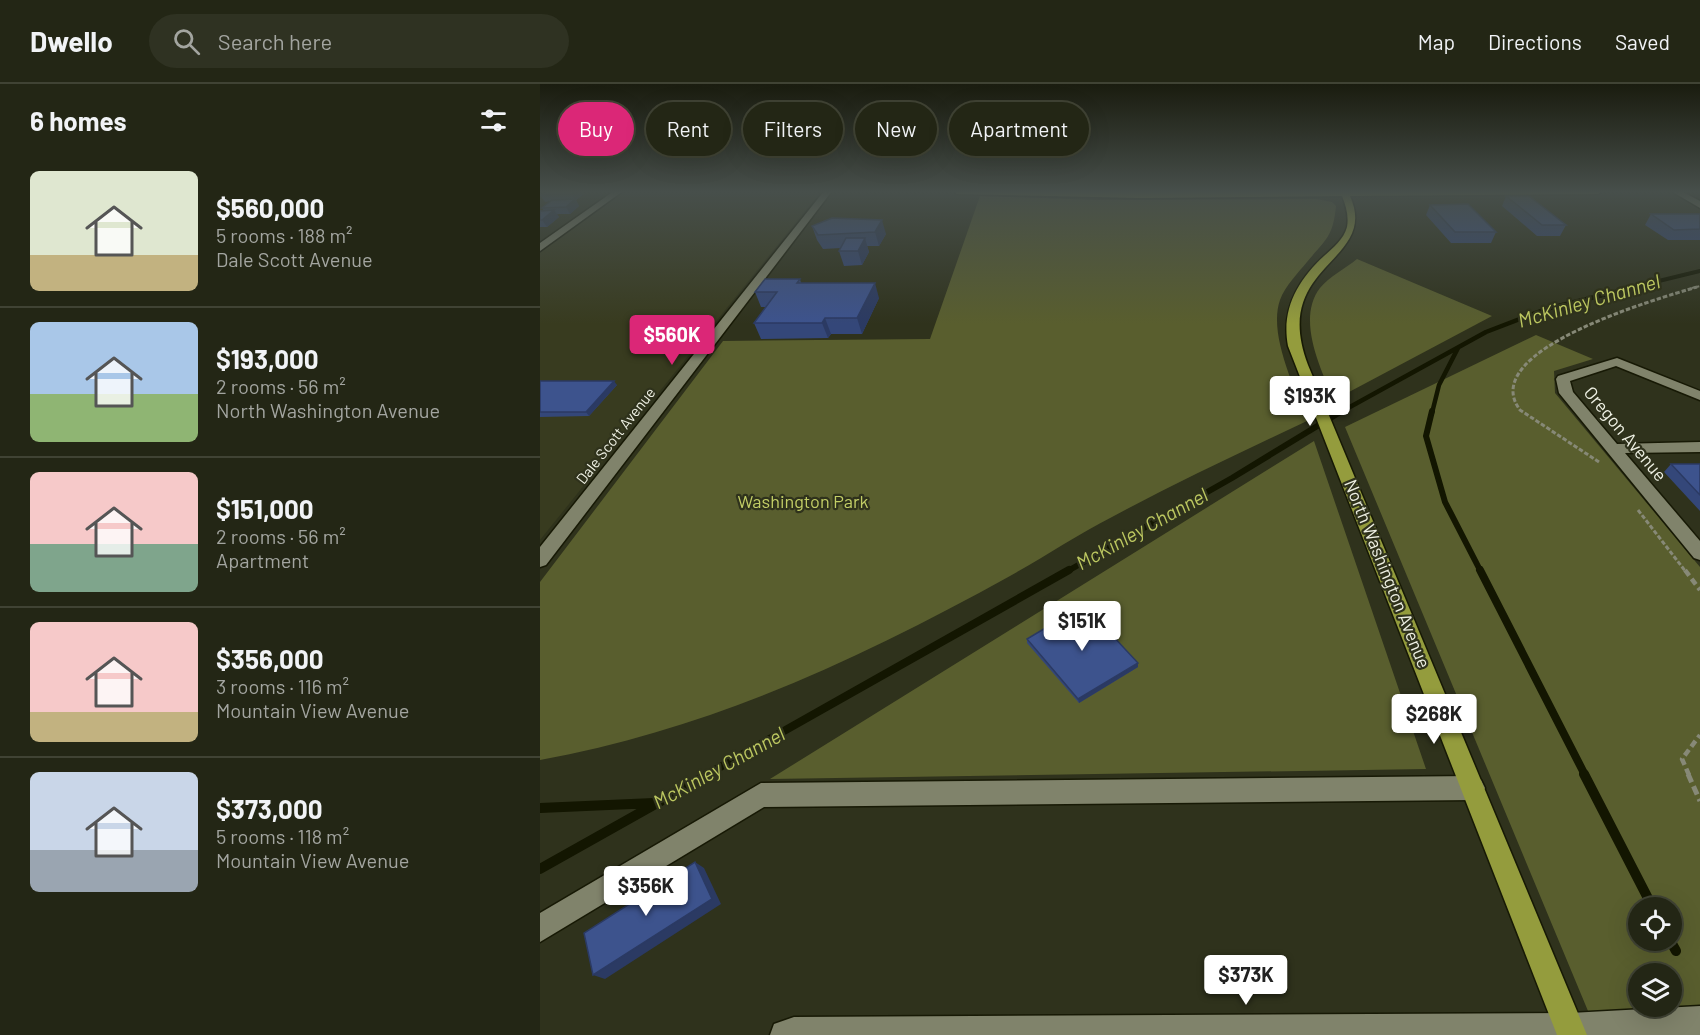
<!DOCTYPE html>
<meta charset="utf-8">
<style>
body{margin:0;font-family:Barlow,sans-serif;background:#2f3222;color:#f1f3f6;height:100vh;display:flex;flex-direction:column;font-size:22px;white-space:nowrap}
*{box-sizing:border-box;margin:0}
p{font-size:20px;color:#a3a5a0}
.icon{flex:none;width:33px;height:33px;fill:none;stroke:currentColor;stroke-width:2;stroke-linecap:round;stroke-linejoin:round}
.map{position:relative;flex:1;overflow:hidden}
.panel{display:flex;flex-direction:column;background:#232615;width:540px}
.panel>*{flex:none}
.guide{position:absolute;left:18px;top:18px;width:570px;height:54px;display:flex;gap:12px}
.tools{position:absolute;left:1088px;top:813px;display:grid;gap:12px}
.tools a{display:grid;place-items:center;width:54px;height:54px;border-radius:50%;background:#232615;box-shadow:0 6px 24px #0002,0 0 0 2px #404334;font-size:30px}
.price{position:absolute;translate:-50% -51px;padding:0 14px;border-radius:6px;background:#fff;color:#222;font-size:20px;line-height:39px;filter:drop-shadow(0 2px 3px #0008)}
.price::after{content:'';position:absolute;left:50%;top:36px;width:18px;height:14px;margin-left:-9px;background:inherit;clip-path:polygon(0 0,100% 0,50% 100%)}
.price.on{background:#db2777;color:#fff}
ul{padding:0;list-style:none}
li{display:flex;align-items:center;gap:18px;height:150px;padding:0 30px}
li+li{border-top:2px solid #404334}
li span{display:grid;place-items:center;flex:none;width:168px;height:120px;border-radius:9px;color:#555}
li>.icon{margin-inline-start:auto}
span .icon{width:72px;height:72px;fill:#fffc;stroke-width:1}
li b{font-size:26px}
h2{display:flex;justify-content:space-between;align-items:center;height:72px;padding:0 30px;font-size:26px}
.chip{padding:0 21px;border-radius:27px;background:#232615;box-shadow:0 6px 24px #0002,0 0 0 2px #404334;font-size:21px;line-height:54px}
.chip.on{background:#db2777;color:#fff}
header{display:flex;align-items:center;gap:36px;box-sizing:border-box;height:84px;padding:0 30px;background:#232615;border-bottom:2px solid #404334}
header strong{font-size:28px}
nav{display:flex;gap:33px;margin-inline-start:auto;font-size:21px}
.search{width:420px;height:54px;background:#2f3222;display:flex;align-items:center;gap:15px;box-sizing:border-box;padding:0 21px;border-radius:33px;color:#a3a5a0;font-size:22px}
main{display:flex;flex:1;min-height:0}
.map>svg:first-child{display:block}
</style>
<header>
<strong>Dwello</strong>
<div class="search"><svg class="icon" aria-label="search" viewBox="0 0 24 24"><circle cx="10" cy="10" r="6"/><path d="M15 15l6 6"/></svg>Search here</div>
<nav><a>Map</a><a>Directions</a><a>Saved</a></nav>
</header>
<main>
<section class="panel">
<h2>6 homes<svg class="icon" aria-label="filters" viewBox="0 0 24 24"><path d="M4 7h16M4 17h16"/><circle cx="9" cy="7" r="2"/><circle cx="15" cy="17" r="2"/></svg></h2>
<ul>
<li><span style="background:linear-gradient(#dfe7d0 70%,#c2b280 0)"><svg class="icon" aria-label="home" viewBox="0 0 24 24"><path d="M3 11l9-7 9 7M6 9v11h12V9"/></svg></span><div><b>$560,000</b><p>5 rooms · 188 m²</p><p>Dale Scott Avenue</p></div></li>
<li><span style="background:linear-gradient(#a9c7e8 60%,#8fb573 0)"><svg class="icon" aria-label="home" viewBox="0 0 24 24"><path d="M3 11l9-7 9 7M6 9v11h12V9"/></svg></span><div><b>$193,000</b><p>2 rooms · 56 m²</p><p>North Washington Avenue</p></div></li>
<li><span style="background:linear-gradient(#f6c9c9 60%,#7fa58c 0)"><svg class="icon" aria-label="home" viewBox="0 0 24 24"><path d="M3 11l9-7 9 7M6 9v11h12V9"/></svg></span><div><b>$151,000</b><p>2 rooms · 56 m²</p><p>Apartment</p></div></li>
<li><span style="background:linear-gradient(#f6c9c9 75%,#c2b280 0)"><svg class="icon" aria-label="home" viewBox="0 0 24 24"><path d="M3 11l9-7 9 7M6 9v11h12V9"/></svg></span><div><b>$356,000</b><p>3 rooms · 116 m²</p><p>Mountain View Avenue</p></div></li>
<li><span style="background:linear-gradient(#c9d6e8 65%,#9aa5b1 0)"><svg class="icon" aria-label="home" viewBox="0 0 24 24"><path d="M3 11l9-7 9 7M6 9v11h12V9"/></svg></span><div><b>$373,000</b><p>5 rooms · 118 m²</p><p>Mountain View Avenue</p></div></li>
</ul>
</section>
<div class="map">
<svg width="1160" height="951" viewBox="0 0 1160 951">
<rect width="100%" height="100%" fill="#2f321c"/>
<path fill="#383b1f" d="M 84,107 L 281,107 L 0,456 L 0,168 Z"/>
<path fill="#595e2e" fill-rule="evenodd" d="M 440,112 L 557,116 L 777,115 L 792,118 L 796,122 C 793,153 786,155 767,178 C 758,189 745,202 740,216 C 728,250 755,304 767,337 C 701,368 635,399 572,433 C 537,451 504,473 470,492 C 318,576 172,644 0,676 L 0,498 L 183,257 L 390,255 Z
M 817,175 L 952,232 L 794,316 C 781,286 756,235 780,204 C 789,193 806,184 817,175 Z
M 996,251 L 1053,275 L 1014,287 L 1015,309 L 1160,483 L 1160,951 L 1058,951 L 805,343 ZM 1098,824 L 1131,824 L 1131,856 L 1098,856 ZM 1098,890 L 1131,890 L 1131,922 L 1098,922 Z
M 774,357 L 886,685 L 230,695 Z"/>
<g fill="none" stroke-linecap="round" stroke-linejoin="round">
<path stroke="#131601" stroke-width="4" d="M 1090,204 L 1160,187"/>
<path stroke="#131601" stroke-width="4.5" d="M 799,329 L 946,248 L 1006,225 L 1096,203
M 892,329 L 899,301 L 918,264"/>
<path stroke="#131601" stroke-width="6" d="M 892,327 L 886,352 L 905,418 L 941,488
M 526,488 L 692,394 L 802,327"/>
<path stroke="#131601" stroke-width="8" d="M 940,486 L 1045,691
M 166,691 L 529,486"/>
<path stroke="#131601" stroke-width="10" d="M 1044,690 L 1113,824
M 0,724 L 114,719
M 0,785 L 169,690
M 1130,856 L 1136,867"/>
<g stroke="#171905" stroke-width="3">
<path id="minor" d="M 74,107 L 83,107 L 0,167 L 0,159 Z
M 284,107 L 292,107 L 6,481 L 0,483 L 0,463 Z
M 1131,107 L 1141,107 L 1160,117 L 1160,124 Z
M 1077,274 L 1160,307 L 1160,316 L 1076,282 L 1030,297 L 1033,308 L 1077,360 L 1160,358 L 1160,368 L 1085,369 L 1160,457 L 1160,476 L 1154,474 L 1019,309 L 1016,295 L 1018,292 Z
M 933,692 L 941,696 L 945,704 L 941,712 L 933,716 L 224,723 L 0,858 L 0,829 L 221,699 Z
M 1160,922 L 1160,951 L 230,951 L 234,940 L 254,933 L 1030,929 Z"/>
</g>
<g stroke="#171905" stroke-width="3">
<path id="major" d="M 413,107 L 1062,107 L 1058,110 L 810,112 C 840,179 729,179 768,281 L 1047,951 L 1017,951 L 748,262 C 741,225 758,196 784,172 C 793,164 804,155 807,143 C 809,132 806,122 802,112 L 601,114 L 417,110 Z"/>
</g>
<path stroke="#878977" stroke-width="2" stroke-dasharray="3 1.5" stroke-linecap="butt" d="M 1152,204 L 1160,202"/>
<path stroke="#878977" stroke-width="3" stroke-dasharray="4.5 2" stroke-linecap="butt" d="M 1059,378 L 980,326 C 935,266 1120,214 1157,203
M 1098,426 L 1146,488"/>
<path stroke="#878977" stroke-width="4.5" stroke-dasharray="7 4" stroke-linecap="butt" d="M 1145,486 L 1160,506
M 1149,691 L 1142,675 L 1160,651"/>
<path stroke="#878977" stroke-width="5" stroke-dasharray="9 4.5" stroke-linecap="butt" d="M 1148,690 L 1160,717"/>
<use href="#minor" fill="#80836b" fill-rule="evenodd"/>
<use href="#major" fill="#949c3d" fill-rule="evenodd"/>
</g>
<path fill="#344779" d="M 7,107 L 44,110 L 36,116 L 39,122 L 30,130 L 17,130 L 19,133 L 7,143 L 0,143 L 0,127 L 4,127 L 2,124 L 10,117 L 5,118 L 0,111 Z
M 966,112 L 1026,141 L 1020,152 L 997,152 L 962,122 Z
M 890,121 L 956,148 L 951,159 L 911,159 L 886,131 Z
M 1111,130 L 1160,130 L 1160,156 L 1128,156 L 1105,141 Z
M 292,134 L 346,150 L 339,162 L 327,162 L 329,168 L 322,181 L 304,182 L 299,167 L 301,164 L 283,165 L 277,156 L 272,142 Z
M 260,195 L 261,199 L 339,214 L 322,250 L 291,250 L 288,254 L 221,255 L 214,239 L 226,223 L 221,223 L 215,208 Z
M 0,297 L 77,301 L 49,332 L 0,333 Z
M 1131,380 L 1160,380 L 1160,427 L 1124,388 Z
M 487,555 L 598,583 L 539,619 L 487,559 Z"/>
<path fill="#2b3a63" d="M 36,107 L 42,107 L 44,110 L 36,116 L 39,122 L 30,130 L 26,123 L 35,115 L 32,110 Z
M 14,126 L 19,133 L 7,143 L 2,136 Z
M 342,136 L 346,150 L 339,162 L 335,148 Z
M 325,154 L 329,168 L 322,181 L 318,167 Z
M 335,199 L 339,214 L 322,250 L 317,234 Z
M 285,234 L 291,250 L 288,254 L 282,239 Z
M 74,297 L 77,301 L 49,332 L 46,328 Z
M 598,579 L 598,583 L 539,619 L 538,615 Z
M 155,778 L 164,784 L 181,820 L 65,895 L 53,891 Z"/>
<path fill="#3d538d" stroke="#2b3a63" stroke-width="1.5" d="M 7,107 L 36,107 L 32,110 L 0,111 Z
M 966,112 L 989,112 L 1026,141 L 1002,141 Z
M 35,115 L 26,123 L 2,124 L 12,116 Z
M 928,120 L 956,148 L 915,148 L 890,121 Z
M 14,126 L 2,136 L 0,136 L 0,127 Z
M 1111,130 L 1160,130 L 1160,145 L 1134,146 Z
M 292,134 L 342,136 L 335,148 L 278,151 L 272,142 Z
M 306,154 L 325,154 L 318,167 L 299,167 Z
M 225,195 L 260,195 L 257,199 L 335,199 L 317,234 L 285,234 L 282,239 L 214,239 L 237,208 L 215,208 Z
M 0,297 L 74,297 L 46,328 L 0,328 Z
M 1131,380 L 1160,380 L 1160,411 Z
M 544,521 L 598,579 L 538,615 L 487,555 Z
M 155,778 L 172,815 L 53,891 L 44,849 Z"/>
<linearGradient id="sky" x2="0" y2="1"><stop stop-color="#1a1c0f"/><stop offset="0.45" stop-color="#474f4b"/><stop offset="1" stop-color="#474f4b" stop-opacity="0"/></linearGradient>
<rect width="1160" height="240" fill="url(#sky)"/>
<g text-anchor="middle" stroke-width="4.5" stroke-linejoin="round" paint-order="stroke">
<g font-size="15" fill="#eff1e4" stroke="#2f321c">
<text transform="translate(76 352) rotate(-52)" y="5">Dale Scott Avenue</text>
</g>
<g font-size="18" fill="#eff1e4" stroke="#2f321c">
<text transform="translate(1085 350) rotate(50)" y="6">Oregon Avenue</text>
<text transform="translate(847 490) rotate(68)" y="6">North Washington Avenue</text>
</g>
<g font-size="18" fill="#c3ce66" stroke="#2f321c">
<text x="263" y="424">Washington Park</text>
</g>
<g font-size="20" font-style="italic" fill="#bcc760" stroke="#2f321c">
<text transform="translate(1049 217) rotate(-16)" y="7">McKinley Channel</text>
<text transform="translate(602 445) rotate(-29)" y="7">McKinley Channel</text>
<text transform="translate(179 684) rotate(-29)" y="7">McKinley Channel</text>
</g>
</g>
</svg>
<div class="tools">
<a><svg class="icon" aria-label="locate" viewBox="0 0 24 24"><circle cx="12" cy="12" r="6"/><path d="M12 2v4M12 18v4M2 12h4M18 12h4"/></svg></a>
<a><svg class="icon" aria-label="layers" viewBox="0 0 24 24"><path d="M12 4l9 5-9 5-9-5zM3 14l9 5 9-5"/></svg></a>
</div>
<b class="price on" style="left:132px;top:282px">$560K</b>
<b class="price" style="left:770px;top:343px">$193K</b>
<b class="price" style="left:542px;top:568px">$151K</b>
<b class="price" style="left:894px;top:661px">$268K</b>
<b class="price" style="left:106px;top:833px">$356K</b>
<b class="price" style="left:706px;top:922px">$373K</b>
<div class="guide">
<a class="chip on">Buy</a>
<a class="chip">Rent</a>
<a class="chip">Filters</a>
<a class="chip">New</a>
<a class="chip">Apartment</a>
</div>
</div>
</main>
